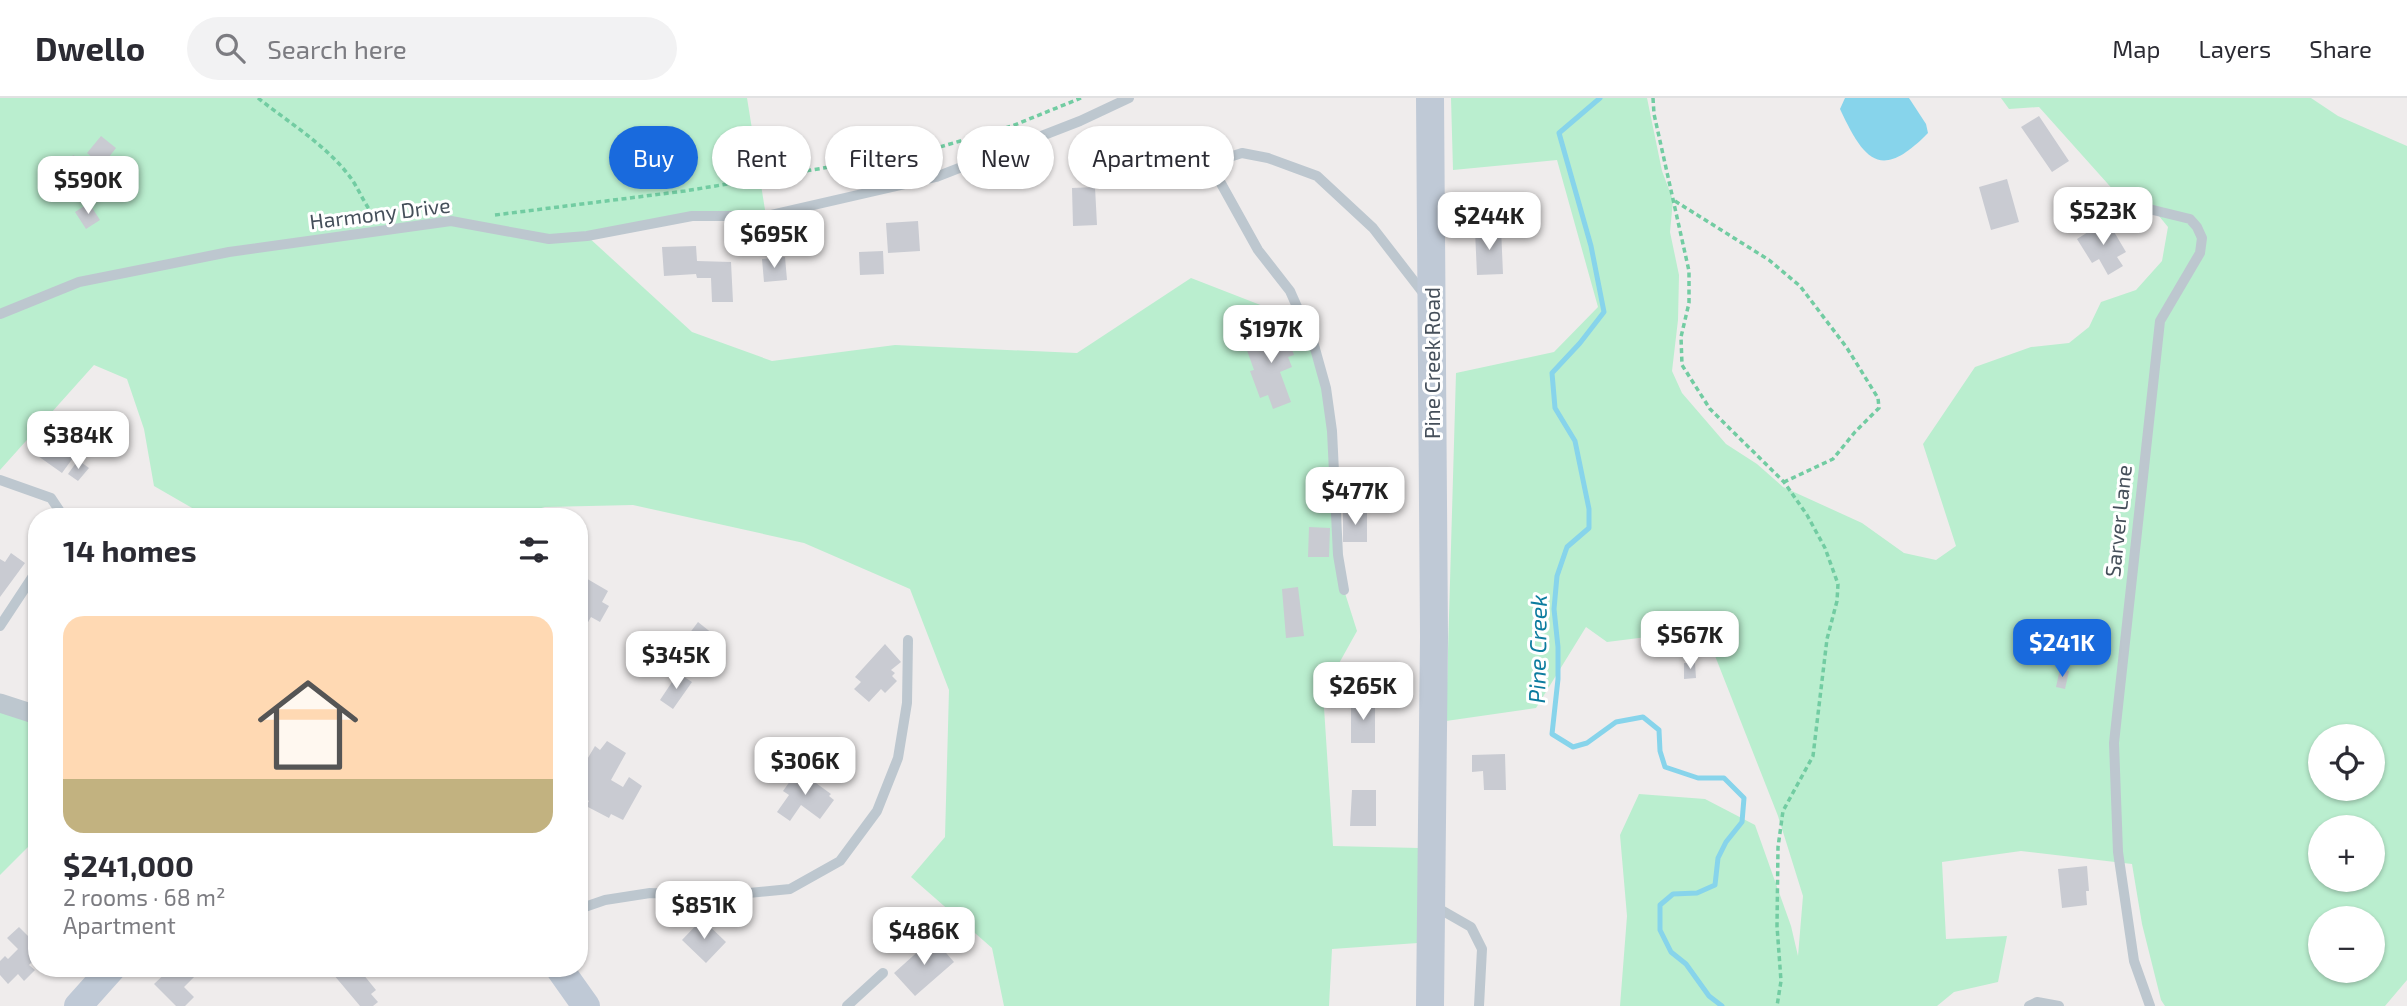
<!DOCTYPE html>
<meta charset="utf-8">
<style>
body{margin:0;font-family:"Exo 2",sans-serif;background:#f2f2f3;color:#2b2b33;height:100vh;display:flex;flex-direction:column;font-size:26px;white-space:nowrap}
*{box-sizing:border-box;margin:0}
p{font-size:23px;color:#7c7c81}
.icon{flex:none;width:38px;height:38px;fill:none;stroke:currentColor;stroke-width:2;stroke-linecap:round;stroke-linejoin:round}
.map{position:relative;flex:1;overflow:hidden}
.details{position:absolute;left:28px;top:410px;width:560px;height:469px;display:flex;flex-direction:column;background:#fff;border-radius:28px;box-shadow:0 2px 5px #0004}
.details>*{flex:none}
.top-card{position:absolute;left:609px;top:28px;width:665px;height:63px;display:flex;gap:14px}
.controls{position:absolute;left:2308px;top:626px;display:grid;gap:14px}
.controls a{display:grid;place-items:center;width:77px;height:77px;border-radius:50%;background:#fff;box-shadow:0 2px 5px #0004;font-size:35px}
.price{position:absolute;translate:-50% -60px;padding:0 16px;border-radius:14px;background:#fff;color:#222;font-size:23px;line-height:46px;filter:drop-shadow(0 2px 4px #0008)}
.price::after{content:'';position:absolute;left:50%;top:42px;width:21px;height:16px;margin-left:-10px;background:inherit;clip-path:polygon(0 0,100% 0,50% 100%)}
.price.active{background:#196add;color:#fff}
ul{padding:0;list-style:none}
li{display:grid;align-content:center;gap:14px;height:371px;padding:0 35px}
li+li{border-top:2px solid #e1e1e2}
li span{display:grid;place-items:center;height:217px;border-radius:21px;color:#555}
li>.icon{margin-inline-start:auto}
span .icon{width:126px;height:126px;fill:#fffc;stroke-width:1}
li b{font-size:30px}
h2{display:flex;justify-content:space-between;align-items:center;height:84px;padding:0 35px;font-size:30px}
.pill{padding:0 24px;border-radius:32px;background:#fff;box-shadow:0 2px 5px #0004;font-size:24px;line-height:63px}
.pill.active{background:#196add;color:#fff}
header{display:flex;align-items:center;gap:42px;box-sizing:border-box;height:98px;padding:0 35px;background:#fff;border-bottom:2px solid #e1e1e2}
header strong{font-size:33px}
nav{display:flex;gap:38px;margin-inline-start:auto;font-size:24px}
.search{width:490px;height:63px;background:#f2f2f3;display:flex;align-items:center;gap:18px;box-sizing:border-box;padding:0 24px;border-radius:38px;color:#7c7c81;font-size:26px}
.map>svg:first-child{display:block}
</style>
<header>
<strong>Dwello</strong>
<div class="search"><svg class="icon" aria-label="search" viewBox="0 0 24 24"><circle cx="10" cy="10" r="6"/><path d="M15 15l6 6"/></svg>Search here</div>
<nav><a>Map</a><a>Layers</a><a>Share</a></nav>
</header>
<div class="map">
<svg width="2407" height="908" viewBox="0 0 2407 908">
<rect width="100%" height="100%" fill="#efecec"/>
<path fill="#baeecf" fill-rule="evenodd" d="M 0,0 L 747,0 L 766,118 L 692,118 L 587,138 L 692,234 L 772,263 L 895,247 L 1077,255 L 1191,180 L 1304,224 L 1326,290 L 1344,492 L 1357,533 L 1323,594 L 1333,748 L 1419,750 L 1418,845 L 1332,851 L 1329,908 L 1004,908 L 992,850 L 911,779 L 945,739 L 949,592 L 910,491 L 804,445 L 633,407 L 545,409 L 512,418 L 206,418 L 154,388 L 144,331 L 127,281 L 94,267 L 0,372 Z
M 1451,0 L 1647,0 L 1662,73 L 1673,102 L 1670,134 L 1679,177 L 1678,222 L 1672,273 L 1682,295 L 1726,346 L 1757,366 L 1783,389 L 1862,425 L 1904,455 L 1936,462 L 1956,448 L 1923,346 L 1975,269 L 2031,249 L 2069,245 L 2089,229 L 2101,204 L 2136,192 L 2162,163 L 2168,129 L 2150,107 L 2116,95 L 2039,9 L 2009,11 L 2001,0 L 2311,0 L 2338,18 L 2407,48 L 2407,882 L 2385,908 L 2165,908 L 2161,902 L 2142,826 L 2132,766 L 2021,753 L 1942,764 L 1946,841 L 2007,838 L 1998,884 L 1954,894 L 1937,908 L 1620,908 L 1627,818 L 1620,737 L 1639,696 L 1705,701 L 1755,727 L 1791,828 L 1798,858 L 1803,798 L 1778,718 L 1708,540 L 1655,538 L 1607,544 L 1586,529 L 1536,610 L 1446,623 L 1456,275 L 1554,254 L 1598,209 L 1557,62 L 1453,72 ZM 2320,639 L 2373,639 L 2373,691 L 2320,691 ZM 2320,730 L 2373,730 L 2373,782 L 2320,782 ZM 2320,821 L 2373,821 L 2373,873 L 2320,873 Z
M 0,605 L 37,617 L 37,740 L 0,777 Z"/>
<path fill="#87d4eb" d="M 1845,0 L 1909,0 L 1926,26 L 1928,35 C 1880,84 1864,62 1840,11 Z"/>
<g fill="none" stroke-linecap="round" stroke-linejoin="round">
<path stroke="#87d4eb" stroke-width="5" d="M 1600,0 L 1559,35 L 1591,148 L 1604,214 L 1580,245 L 1552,275 L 1555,310 L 1575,343 L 1589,411 L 1589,430 L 1567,449 L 1557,478 L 1554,511 L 1558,549 L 1558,581 L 1552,636 L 1573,649 L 1587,645 L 1616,624 L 1643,619 L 1659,632 L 1660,653 L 1665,669 L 1698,680 L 1724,680 L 1744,700 L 1742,724 L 1726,744 L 1718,760 L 1715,787 L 1697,795 L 1673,796 L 1660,807 L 1660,832 L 1671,854 L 1686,866 L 1709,898 L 1722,908"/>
</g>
<path fill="#c9cbd2" d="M 2039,18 L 2069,63 L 2052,74 L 2021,29 Z
M 101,38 L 116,50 L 102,68 L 87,55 Z
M 73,57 L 91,67 L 85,76 L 68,66 Z
M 2007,81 L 2019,124 L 1991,132 L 1979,89 Z
M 1095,89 L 1097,127 L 1073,128 L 1072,90 Z
M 89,105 L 100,122 L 86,131 L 75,114 Z
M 2107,122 L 2126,154 L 2117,159 L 2123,168 L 2108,177 L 2099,161 L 2092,165 L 2077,141 Z
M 918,123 L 920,153 L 888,155 L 886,125 Z
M 1501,130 L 1503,176 L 1477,177 L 1475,132 Z
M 696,148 L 697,163 L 731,164 L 733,204 L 712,204 L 711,180 L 697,180 L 696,176 L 664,178 L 662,149 Z
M 883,153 L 884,176 L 860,177 L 859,154 Z
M 785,159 L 787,182 L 764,184 L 762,161 Z
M 1284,230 L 1294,257 L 1288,259 L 1292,269 L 1280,274 L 1291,304 L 1273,311 L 1268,297 L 1260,300 L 1250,273 L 1254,272 L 1244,244 Z
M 57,332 L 81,349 L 62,375 L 38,358 Z
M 78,362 L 89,370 L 78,383 L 68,376 Z
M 1343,413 L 1367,413 L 1367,444 L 1343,444 Z
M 1309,429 L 1330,430 L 1329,459 L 1308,459 Z
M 11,455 L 25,465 L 0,499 L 0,461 L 5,464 Z
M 584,479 L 608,493 L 602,504 L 609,508 L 600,524 L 591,519 L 587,526 L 579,521 L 579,499 L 581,495 L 579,488 Z
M 1298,489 L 1304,538 L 1286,540 L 1282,491 Z
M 698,524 L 723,544 L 711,560 L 686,540 Z
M 2068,531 L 2090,531 L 2090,543 L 2094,542 L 2094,559 L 2068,560 Z
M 885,546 L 901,564 L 891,572 L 895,575 L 892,578 L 897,583 L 885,595 L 881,591 L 869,604 L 854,591 L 861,584 L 855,579 Z
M 1684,565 L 1695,565 L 1696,580 L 1684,581 Z
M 2060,571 L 2069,573 L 2065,591 L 2056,589 Z
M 678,575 L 692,584 L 673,611 L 660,602 Z
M 1351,603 L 1375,603 L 1375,645 L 1351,645 Z
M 607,643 L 626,655 L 611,682 L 623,689 L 629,679 L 642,688 L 623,722 L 611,716 L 609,720 L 586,708 L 589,703 L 579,696 L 579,675 L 595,648 L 600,652 Z
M 1505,656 L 1506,692 L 1484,692 L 1483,673 L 1472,674 L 1472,657 Z
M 798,672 L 831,696 L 829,698 L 834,702 L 820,721 L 801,707 L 790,723 L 777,714 L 789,697 L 783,693 Z
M 1352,692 L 1376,692 L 1376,728 L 1350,728 Z
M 2087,768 L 2089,793 L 2086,793 L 2087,807 L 2062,810 L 2058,771 Z
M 702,821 L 726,844 L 706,865 L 682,842 Z
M 19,829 L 37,847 L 37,859 L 29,867 L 35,872 L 24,883 L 18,876 L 8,886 L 0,877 L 0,863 L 5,858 L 8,861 L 18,851 L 7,840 Z
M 933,840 L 954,864 L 915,898 L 894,875 Z
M 171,870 L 192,870 L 198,875 L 184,889 L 194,899 L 185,908 L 176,908 L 154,886 Z
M 328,870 L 358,870 L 376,892 L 371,896 L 378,904 L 373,908 L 360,908 Z"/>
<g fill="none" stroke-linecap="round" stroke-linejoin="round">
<path stroke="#72cca2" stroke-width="3.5" stroke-dasharray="5 3.5" stroke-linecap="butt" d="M 258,0 C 288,24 323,45 347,75 C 359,89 364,108 377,121
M 1653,0 L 1654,16 L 1689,173 L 1689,205 L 1681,239 L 1682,267 L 1710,311 L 1784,384 L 1807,417 L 1825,450 L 1838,486 L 1837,503 L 1827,541 L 1813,658 L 1783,713 L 1778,749 L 1777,828 L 1781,883 L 1777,908
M 1675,103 L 1769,162 L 1800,188 L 1847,250 L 1878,300 L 1879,310 L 1855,334 L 1833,361 L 1784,384
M 495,117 L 685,93 L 926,53 L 1012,28 L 1081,0"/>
<path stroke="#bdc7cf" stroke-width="10" d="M 2108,101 L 2190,121 L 2197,129 L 2202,140 L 2200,155 L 2160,223 L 2114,645 L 2118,754 L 2134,863 L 2150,908
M 0,216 L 79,184 L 229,154 L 451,123 L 549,141 L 587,138 L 692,118 L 766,118 L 936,79 L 1080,23 L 1129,0
M 0,382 L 51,400 L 63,418
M 1344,492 L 1338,457 L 1332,333 L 1326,290 L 1314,247 L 1290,193 L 1258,152 L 1218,80 L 1220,62 L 1242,55 L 1268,60 L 1317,78 L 1373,130 L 1424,196
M 0,528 L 37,472
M 1436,809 L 1471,829 L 1482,851 L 1479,908
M 579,811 L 605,802 L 650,795 L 719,798 L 790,791 L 840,763 L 877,713 L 898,660 L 907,605 L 908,542
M 847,908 L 883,875
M 2029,908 L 2037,904 L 2059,908"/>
<path stroke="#bdc7cf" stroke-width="19" d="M 0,605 L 37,617"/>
<path stroke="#bfc9d6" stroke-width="28" d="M 559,870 L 586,908
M 78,908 L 112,870
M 1430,908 L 1434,539 L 1430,0"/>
</g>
<g text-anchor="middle" stroke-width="6" stroke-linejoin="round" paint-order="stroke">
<g font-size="21" fill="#454f5a" stroke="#fff">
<text transform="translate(380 116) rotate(-7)" y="7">Harmony Drive</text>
<text transform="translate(1433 265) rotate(-90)" y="7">Pine Creek Road</text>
<text transform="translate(2119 423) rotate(-84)" y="7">Sarver Lane</text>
</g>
<g font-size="23" font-style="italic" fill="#0c7c9f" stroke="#fff">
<text transform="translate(1538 551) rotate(-89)" y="8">Pine Creek</text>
</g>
</g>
</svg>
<div class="controls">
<a><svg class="icon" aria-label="locate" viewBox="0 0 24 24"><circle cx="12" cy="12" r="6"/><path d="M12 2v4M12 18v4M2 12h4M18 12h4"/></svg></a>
<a>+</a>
<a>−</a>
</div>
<b class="price" style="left:88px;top:118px">$590K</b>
<b class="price" style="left:2103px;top:149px">$523K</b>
<b class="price" style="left:1489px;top:154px">$244K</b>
<b class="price" style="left:774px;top:172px">$695K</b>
<b class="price" style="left:1271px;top:267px">$197K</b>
<b class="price" style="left:78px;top:373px">$384K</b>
<b class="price" style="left:1355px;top:429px">$477K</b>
<b class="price" style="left:1690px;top:573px">$567K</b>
<b class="price active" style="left:2062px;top:581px">$241K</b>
<b class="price" style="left:676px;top:593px">$345K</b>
<b class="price" style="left:1363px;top:624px">$265K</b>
<b class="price" style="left:805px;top:699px">$306K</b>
<b class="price" style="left:704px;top:843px">$851K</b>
<b class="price" style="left:924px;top:869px">$486K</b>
<div class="top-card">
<a class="pill active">Buy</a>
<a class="pill">Rent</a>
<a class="pill">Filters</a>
<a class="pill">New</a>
<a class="pill">Apartment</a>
</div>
<section class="details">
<h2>14 homes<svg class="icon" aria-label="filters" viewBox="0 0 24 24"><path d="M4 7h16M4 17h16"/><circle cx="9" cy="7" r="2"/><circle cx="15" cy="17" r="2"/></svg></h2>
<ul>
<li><span style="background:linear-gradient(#ffd9b3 75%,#c2b280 0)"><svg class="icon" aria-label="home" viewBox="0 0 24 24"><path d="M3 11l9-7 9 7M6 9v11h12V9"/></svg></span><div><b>$241,000</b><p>2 rooms · 68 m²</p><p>Apartment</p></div></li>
</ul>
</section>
</div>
